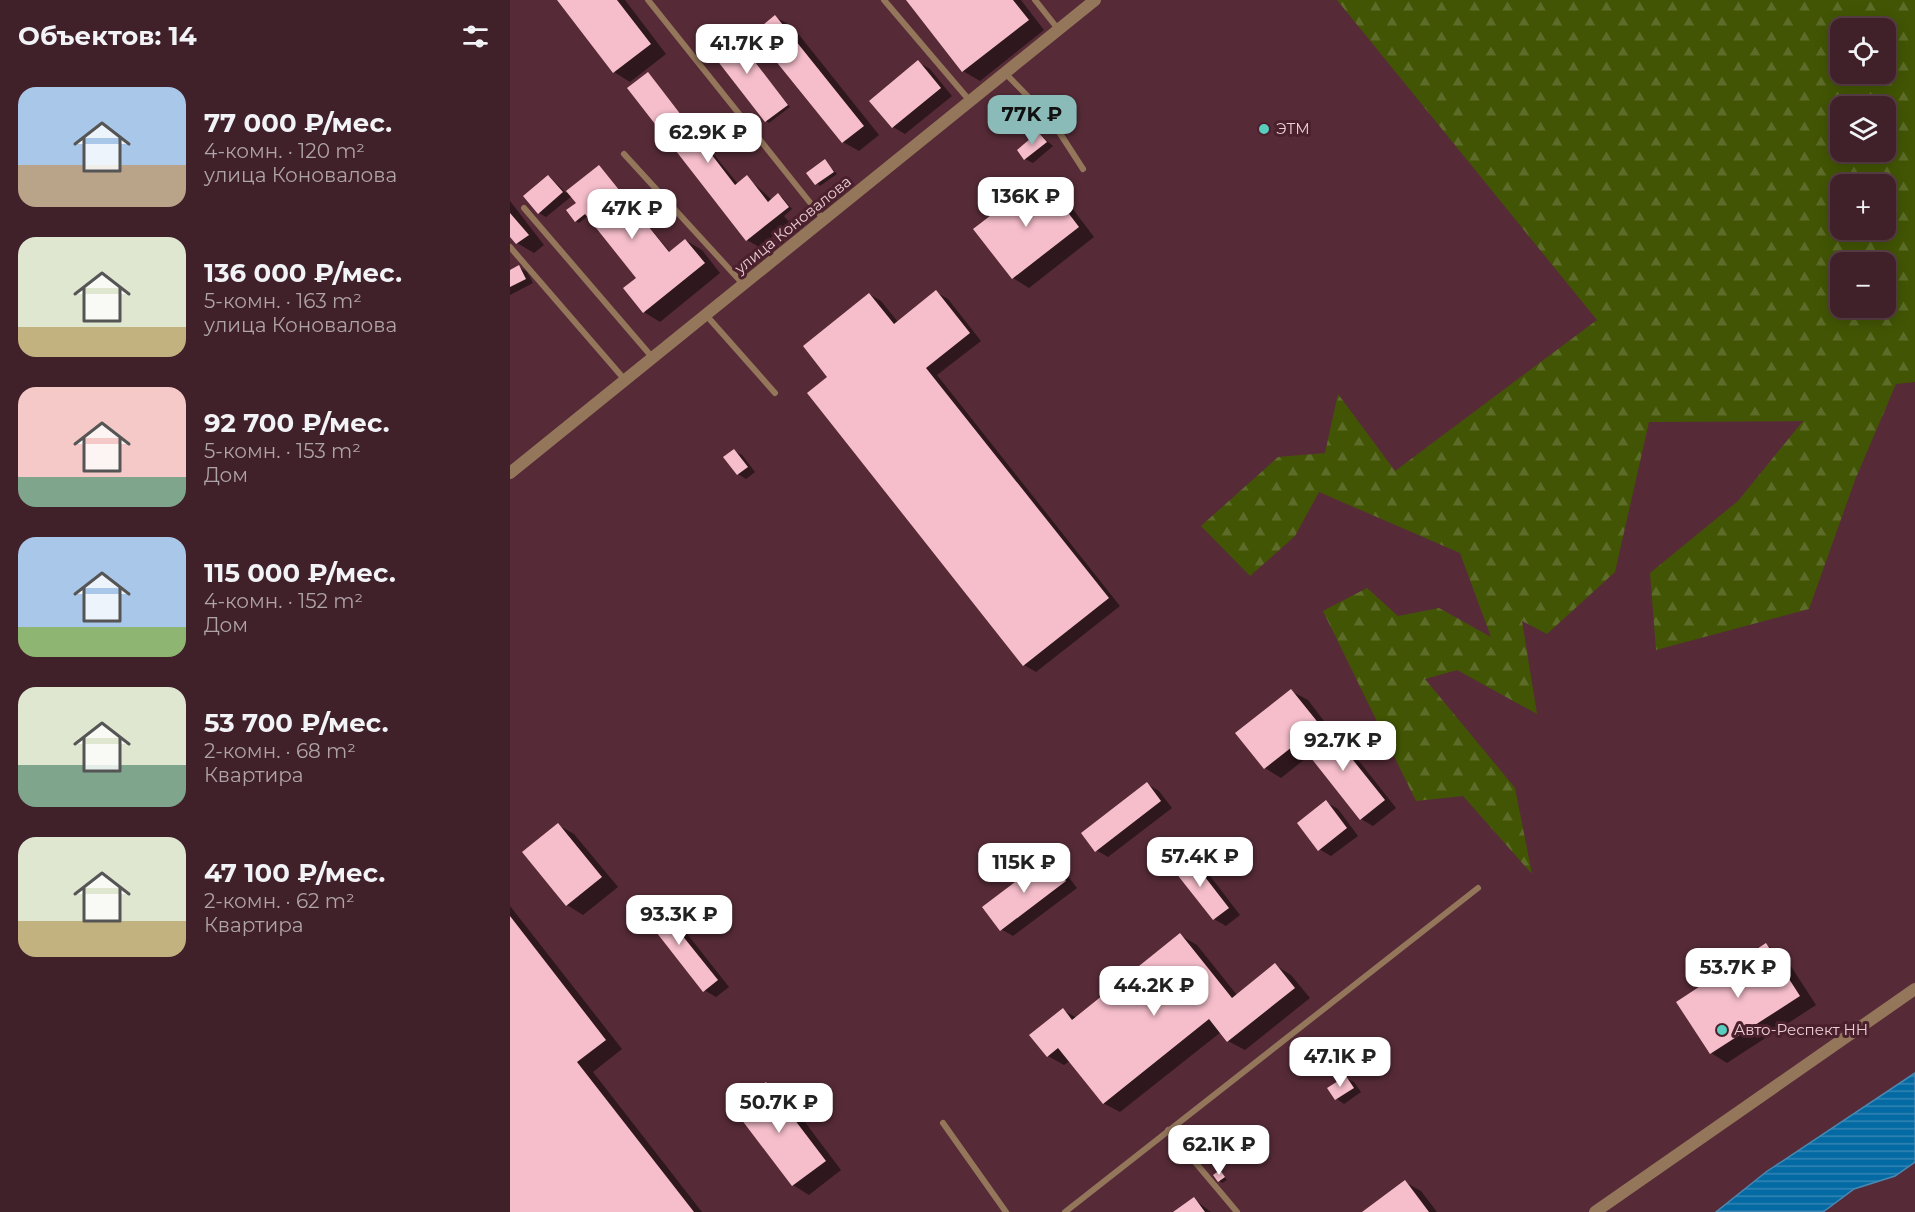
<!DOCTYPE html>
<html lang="ru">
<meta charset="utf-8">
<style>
body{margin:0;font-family:Montserrat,sans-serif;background:#4b2d35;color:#f1f3f6;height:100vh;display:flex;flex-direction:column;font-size:22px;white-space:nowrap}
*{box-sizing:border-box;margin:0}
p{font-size:20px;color:#aea3a8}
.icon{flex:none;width:33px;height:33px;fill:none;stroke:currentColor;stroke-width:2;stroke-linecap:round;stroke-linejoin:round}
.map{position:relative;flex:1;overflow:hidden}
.drawer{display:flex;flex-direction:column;background:#402029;width:510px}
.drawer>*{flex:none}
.tools{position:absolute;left:1320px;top:18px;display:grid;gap:12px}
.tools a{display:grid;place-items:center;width:66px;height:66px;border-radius:12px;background:#402029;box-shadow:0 3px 15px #0003,0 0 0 2px #593e46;font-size:30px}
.price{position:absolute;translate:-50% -51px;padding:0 14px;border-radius:12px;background:#fff;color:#222;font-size:20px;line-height:39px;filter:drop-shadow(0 2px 3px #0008)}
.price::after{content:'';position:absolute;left:50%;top:36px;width:18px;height:14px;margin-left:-9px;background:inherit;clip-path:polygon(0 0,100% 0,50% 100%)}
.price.selected{background:#8bbbb9;color:#111}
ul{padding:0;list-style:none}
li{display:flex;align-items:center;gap:18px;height:150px;padding:0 18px}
li span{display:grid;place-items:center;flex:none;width:168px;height:120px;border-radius:18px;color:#555}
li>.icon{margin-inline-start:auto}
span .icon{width:72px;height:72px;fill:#fffc;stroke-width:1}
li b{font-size:26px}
h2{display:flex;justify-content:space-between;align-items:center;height:72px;padding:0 18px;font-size:26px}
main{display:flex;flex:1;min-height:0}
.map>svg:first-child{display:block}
</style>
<main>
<section class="drawer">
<h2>Объектов: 14<svg class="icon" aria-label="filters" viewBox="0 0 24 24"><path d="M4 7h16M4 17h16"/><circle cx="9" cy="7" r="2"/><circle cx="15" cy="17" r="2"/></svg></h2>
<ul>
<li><span style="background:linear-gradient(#a9c7e8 65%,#b9a48a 0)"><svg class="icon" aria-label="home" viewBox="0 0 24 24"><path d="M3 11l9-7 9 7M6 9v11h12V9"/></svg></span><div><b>77 000 ₽/мес.</b><p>4-комн. · 120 m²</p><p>улица Коновалова</p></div></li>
<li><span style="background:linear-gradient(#dfe7d0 75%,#c2b280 0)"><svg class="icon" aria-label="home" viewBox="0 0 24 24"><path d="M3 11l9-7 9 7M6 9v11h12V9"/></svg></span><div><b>136 000 ₽/мес.</b><p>5-комн. · 163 m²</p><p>улица Коновалова</p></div></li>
<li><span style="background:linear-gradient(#f6c9c9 75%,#7fa58c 0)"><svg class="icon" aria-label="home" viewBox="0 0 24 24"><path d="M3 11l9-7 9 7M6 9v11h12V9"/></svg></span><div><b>92 700 ₽/мес.</b><p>5-комн. · 153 m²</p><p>Дом</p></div></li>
<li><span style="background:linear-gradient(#a9c7e8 75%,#8fb573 0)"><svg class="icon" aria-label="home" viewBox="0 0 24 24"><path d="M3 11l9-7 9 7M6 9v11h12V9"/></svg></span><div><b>115 000 ₽/мес.</b><p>4-комн. · 152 m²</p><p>Дом</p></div></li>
<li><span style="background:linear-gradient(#dfe7d0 65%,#7fa58c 0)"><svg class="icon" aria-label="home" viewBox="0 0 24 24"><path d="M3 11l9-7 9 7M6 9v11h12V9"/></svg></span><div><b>53 700 ₽/мес.</b><p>2-комн. · 68 m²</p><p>Квартира</p></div></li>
<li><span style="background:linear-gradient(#dfe7d0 70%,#c2b280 0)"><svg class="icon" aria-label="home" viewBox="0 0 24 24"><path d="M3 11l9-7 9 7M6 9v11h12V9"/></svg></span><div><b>47 100 ₽/мес.</b><p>2-комн. · 62 m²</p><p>Квартира</p></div></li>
</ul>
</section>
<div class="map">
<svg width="1405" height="1212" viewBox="0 0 1405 1212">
<defs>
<pattern id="forest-firs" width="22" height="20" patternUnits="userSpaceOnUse" patternTransform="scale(1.5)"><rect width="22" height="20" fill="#425504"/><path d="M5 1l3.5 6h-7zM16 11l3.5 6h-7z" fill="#5d6c28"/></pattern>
<pattern id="water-rules" width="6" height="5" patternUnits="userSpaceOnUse" patternTransform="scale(1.5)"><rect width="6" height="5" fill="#036aa3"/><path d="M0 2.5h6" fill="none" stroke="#3485b3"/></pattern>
</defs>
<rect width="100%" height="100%" fill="#562b37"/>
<path fill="url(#forest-firs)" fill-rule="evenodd" d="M 827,0 L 1405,0 L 1405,382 L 1386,384 L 1345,480 L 1299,609 L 1146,650 L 1140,573 L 1228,501 L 1293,421 L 1139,422 L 1105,572 L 1037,634 L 1012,621 L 1027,714 L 947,670 L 915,679 L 1005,788 L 1022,874 L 953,796 L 906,801 L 813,611 L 857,588 L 888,616 L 929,608 L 981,637 L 950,553 L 809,492 L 785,536 L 740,576 L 691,526 L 768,457 L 815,453 L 828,394 L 885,471 L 1087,320 ZM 1330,28 L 1376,28 L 1376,74 L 1330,74 ZM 1330,106 L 1376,106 L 1376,152 L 1330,152 ZM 1330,184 L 1376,184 L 1376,230 L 1330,230 ZM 1330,262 L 1376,262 L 1376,308 L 1330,308 Z"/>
<path fill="url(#water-rules)" stroke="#4988b2" stroke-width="1.5" d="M 1405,1073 L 1405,1162 L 1385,1176 L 1344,1189 L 1313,1212 L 1206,1212 L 1256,1172 Z"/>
<path fill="#0007" d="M 49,0 L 115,0 L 156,54 L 120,82 L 104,72 Z
M 398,0 L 511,0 L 534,30 L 470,81 L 453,71 Z
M 265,17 L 282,26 L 369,135 L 349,151 L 333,142 Z
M 219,30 L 280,107 L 259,123 L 256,121 Z
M 408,62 L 420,69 L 442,96 L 395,134 L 383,127 L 361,101 Z
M 138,74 L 228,184 L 237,177 L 262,200 L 269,195 L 272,197 L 282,209 L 274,216 L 280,223 L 249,247 L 237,240 Z
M 529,134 L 543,146 L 523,163 L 515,159 Z
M 315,161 L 327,174 L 310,186 L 298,173 Z
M 89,167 L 160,252 L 175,240 L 192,250 L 210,273 L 150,322 L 134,312 L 129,278 L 78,216 L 69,223 L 66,221 L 68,203 L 62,196 L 36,217 L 29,213 L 39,176 L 56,193 Z
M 531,179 L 547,188 L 584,237 L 519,288 L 503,278 Z
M 0,201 L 34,245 L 24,253 L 7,243 L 0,235 Z
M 9,267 L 17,272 L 23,283 L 0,295 L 0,272 Z
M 426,292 L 438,299 L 471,341 L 427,375 L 610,606 L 526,672 L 514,665 L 319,377 L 359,294 L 371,301 L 388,322 Z
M 224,451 L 232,455 L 245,472 L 236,479 L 228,474 L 216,457 Z
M 781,691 L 798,700 L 820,729 L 827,733 L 886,808 L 863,826 L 851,819 L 800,755 L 771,778 L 755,768 Z
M 637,784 L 649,791 L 662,808 L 598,857 L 586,850 Z
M 816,802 L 828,809 L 848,836 L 821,856 L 809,849 Z
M 48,825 L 64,834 L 108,887 L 73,915 L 57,905 L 14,853 Z
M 679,857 L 691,864 L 730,915 L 716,926 L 704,919 Z
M 538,859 L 550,866 L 567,888 L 503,936 L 491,929 Z
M 144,900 L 156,907 L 219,987 L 206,997 L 194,990 Z
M 0,906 L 112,1049 L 83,1072 L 192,1212 L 0,1212 Z
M 670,935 L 687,945 L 727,995 L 765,965 L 781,975 L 800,998 L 735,1050 L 718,1041 L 711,1032 L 610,1112 L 593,1103 L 560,1061 L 554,1065 L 538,1056 L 553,1010 L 567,1018 Z
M 1256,945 L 1273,954 L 1306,1005 L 1217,1063 L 1201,1053 Z
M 836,1078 L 844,1082 L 851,1092 L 834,1104 L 827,1099 L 820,1089 Z
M 256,1083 L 273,1093 L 331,1170 L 299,1195 L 283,1185 Z
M 710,1172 L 717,1180 L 712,1183 L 709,1181 Z
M 895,1182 L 911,1191 L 927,1212 L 855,1212 Z
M 684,1199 L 701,1212 L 666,1212 Z"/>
<path fill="#f6becb" d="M 47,0 L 107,0 L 141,44 L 103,73 Z
M 396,0 L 503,0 L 519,20 L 452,72 Z
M 265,15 L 354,126 L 332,143 L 243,33 Z
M 219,28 L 278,105 L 255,122 L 196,46 Z
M 408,60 L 431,88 L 382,128 L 359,101 Z
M 138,72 L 225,185 L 237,175 L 258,202 L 268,193 L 279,207 L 236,241 L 117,88 Z
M 528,132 L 537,142 L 514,160 L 507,150 Z
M 315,159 L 324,172 L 305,185 L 296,173 Z
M 89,165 L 159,252 L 175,239 L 195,263 L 133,313 L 113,288 L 126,278 L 75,214 L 65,222 L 56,210 L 66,203 L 56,191 Z
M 38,175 L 53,192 L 28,214 L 13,196 Z
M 531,177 L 569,227 L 502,279 L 463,229 Z
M 0,213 L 19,235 L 6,244 L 0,237 Z
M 9,265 L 16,279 L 0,287 L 0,270 Z
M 426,290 L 460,333 L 416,368 L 599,598 L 513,666 L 297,393 L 317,377 L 293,346 L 359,293 L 384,324 Z
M 224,449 L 238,467 L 227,475 L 213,457 Z
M 781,689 L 810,725 L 754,769 L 725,733 Z
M 815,725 L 875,800 L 850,820 L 790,744 Z
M 637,782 L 651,801 L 585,852 L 571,833 Z
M 816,800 L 837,828 L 808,851 L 787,823 Z
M 48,823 L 92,877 L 56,906 L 12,852 Z
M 678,855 L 719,908 L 703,920 L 662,868 Z
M 538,857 L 556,881 L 490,931 L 472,907 Z
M 143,899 L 208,980 L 193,992 L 129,910 Z
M 0,916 L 96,1040 L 67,1062 L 184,1212 L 0,1212 Z
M 670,933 L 722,998 L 765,963 L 785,988 L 717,1042 L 699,1019 L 593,1104 L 548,1048 L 537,1057 L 519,1035 L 553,1008 L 562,1020 Z
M 1256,943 L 1290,996 L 1200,1054 L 1166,1002 Z
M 836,1076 L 844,1088 L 825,1100 L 817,1088 Z
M 256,1082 L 316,1161 L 282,1186 L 222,1107 Z
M 710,1170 L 715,1177 L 708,1182 L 703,1175 Z
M 895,1180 L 919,1212 L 852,1212 Z
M 684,1197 L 695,1212 L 663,1212 Z"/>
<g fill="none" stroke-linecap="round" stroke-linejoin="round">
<path stroke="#94765b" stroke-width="6" d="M 138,0 L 314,220
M 374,0 L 460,101
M 525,0 L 548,29
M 495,73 L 542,121 L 573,169
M 114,154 L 233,284
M 14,208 L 142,357
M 0,247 L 115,380
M 196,315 L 265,393
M 433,1123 L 496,1212
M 658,1130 L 727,1212
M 555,1212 L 968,888"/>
<path stroke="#94765b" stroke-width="12" d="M 0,473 L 585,0
M 1085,1212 L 1405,989"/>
</g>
<g fill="#59cebe" stroke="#4b202d" stroke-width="2">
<circle cx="754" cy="129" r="6"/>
<circle cx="1212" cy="1030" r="6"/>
</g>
<g text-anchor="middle" stroke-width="6" stroke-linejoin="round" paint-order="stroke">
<g font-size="15" fill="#eccfd5" stroke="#4b202d" text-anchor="start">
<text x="766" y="134">ЭТМ</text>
<text x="1224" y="1035">Авто-Респект НН</text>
</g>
<g font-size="15" fill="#eccfd5" stroke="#4b202d">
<text transform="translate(283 225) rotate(-39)" y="5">улица Коновалова</text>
</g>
</g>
</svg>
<div class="tools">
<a><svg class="icon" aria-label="locate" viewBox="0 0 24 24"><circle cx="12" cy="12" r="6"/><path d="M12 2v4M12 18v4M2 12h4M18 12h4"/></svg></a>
<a><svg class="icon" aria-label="layers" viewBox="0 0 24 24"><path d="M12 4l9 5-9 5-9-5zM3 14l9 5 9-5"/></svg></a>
<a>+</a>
<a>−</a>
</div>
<b class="price" style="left:237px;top:75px">41.7K ₽</b>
<b class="price selected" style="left:522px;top:146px">77K ₽</b>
<b class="price" style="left:198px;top:164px">62.9K ₽</b>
<b class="price" style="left:516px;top:228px">136K ₽</b>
<b class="price" style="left:122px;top:240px">47K ₽</b>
<b class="price" style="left:833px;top:772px">92.7K ₽</b>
<b class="price" style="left:690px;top:888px">57.4K ₽</b>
<b class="price" style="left:514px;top:894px">115K ₽</b>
<b class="price" style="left:169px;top:946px">93.3K ₽</b>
<b class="price" style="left:1228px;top:999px">53.7K ₽</b>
<b class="price" style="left:644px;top:1017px">44.2K ₽</b>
<b class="price" style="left:830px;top:1088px">47.1K ₽</b>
<b class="price" style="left:269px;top:1134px">50.7K ₽</b>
<b class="price" style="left:709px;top:1176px">62.1K ₽</b>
</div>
</main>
